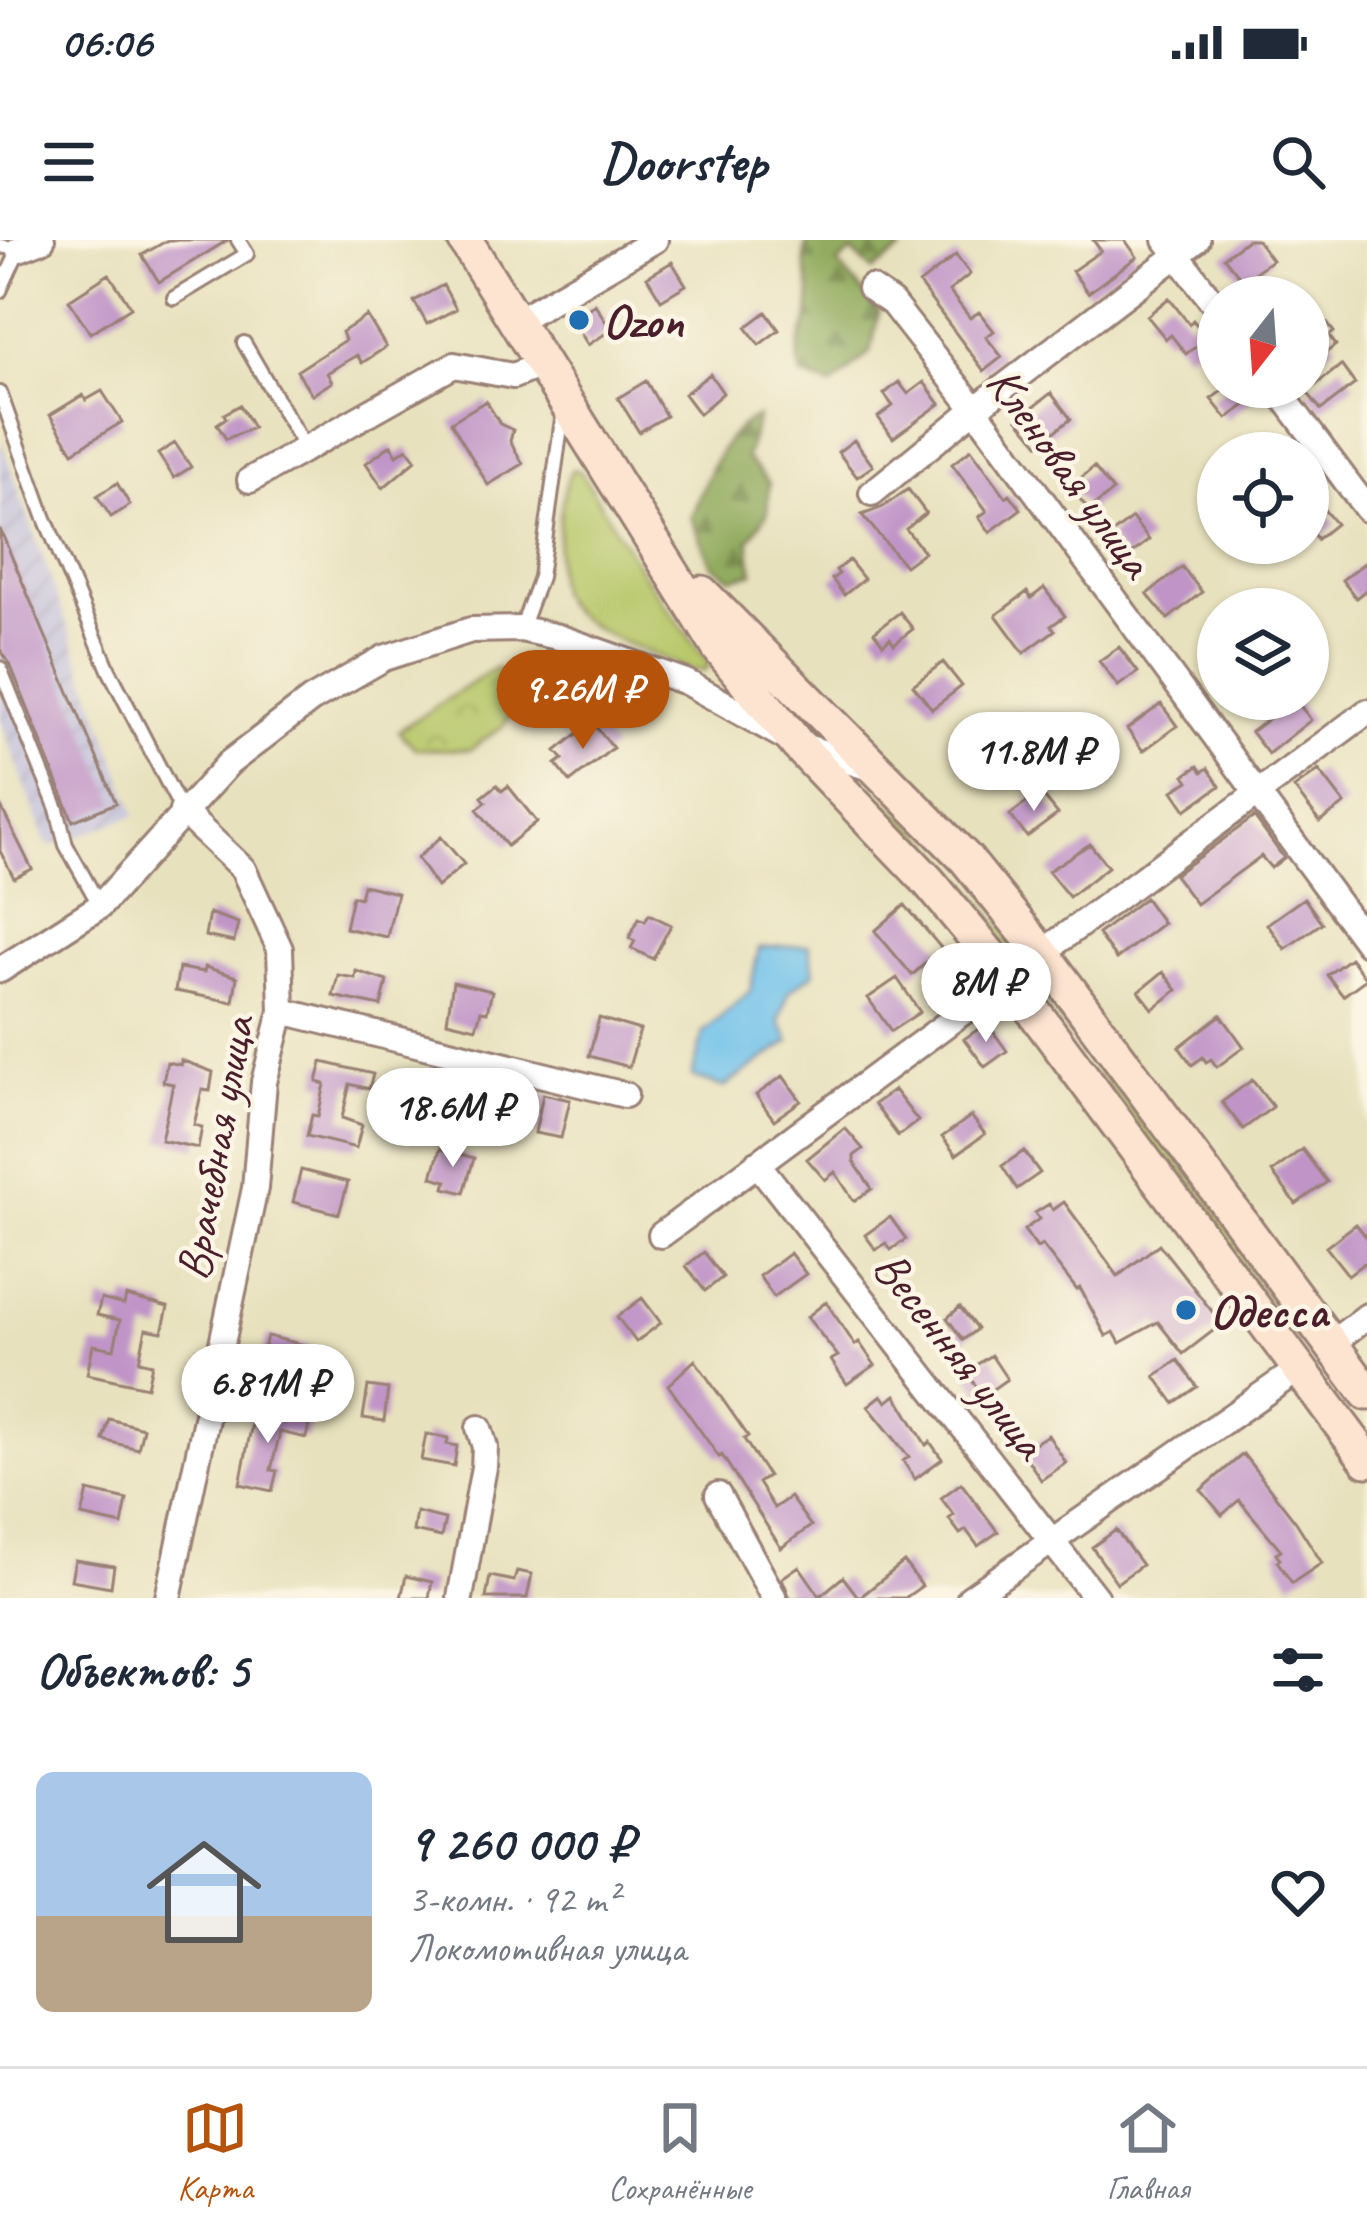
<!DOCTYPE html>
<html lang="ru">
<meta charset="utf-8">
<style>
body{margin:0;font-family:Caveat,sans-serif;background:#f2f2f3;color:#1f2937;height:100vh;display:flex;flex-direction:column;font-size:45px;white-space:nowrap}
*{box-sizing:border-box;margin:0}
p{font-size:39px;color:#747a83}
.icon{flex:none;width:66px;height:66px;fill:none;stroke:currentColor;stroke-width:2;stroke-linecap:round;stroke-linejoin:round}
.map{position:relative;height:1358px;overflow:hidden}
.drawer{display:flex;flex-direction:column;background:#fff;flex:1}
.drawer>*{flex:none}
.needle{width:78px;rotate:197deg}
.controls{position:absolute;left:1197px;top:36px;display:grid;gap:24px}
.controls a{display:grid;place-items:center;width:132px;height:132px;border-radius:50%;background:#fff;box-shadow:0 3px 9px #0004;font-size:60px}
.price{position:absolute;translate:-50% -102px;padding:0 27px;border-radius:42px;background:#fff;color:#222;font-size:39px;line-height:78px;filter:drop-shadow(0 3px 6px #0008)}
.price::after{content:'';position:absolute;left:50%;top:72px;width:36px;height:27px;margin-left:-18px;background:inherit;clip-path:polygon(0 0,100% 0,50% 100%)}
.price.on{background:#b45309;color:#fff}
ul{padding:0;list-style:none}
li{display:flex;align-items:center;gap:36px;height:300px;padding:0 36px}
li span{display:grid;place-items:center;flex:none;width:336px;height:240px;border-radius:18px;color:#555}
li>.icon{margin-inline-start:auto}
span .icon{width:144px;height:144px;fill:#fffc;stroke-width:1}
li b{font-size:51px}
h2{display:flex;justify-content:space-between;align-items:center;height:144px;padding:0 36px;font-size:51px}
.status{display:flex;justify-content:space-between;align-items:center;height:84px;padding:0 60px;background:#fff;direction:ltr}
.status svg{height:33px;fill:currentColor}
header{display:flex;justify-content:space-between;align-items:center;height:156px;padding:0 36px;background:#fff;font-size:54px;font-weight:700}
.menu{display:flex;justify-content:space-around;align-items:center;height:168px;border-top:3px solid #e0e1e3;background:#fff;font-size:33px;color:#747a83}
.menu a{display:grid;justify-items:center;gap:6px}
.menu .on{color:#b45309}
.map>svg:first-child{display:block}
</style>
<div class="status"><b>06:06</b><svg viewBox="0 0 49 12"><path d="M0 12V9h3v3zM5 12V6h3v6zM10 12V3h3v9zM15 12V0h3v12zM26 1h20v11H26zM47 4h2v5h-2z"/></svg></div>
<header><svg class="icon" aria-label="menu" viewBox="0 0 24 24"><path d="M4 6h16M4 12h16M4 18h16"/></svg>Doorstep<svg class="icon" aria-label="search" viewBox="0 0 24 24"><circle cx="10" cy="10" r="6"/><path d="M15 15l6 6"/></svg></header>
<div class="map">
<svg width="1367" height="1358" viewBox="0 0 1367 1358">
<defs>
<pattern id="industrial-furrows" width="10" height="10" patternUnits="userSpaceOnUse" patternTransform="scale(3)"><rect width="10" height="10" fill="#c3c1db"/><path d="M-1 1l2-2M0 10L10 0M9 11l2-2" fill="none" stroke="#a9a5bc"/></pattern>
<pattern id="forest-firs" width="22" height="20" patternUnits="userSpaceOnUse" patternTransform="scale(3)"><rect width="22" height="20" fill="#92ac5f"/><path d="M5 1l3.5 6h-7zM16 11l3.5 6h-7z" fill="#798b4f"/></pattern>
<pattern id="park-crowns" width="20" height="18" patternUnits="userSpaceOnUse" patternTransform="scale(3)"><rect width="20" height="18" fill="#b8c86b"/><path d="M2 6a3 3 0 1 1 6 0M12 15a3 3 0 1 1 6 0" fill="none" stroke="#a0ab5d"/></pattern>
</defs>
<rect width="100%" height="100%" fill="#fcf5e5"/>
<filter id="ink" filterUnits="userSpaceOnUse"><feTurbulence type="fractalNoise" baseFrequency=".00833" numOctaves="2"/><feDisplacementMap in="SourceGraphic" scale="24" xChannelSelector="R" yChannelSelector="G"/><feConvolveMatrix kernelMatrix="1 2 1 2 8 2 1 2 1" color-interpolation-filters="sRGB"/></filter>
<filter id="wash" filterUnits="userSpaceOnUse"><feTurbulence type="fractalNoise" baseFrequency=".004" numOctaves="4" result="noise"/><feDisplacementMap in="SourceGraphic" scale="48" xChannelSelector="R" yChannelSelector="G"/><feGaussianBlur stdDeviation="2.7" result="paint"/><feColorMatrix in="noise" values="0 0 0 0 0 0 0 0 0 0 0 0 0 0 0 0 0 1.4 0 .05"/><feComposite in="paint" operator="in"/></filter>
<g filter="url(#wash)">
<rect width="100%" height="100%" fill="#e8e1bd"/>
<path fill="url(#industrial-furrows)" d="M 0,199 L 136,575 L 48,607 L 0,479 Z"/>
<path fill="#b8c86b" stroke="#81744b" stroke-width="3" d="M 572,229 L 581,232 L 643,334 L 709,424 L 705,431 L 691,430 C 659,415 577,390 561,358 C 553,341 557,321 558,303 C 560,278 561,252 572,229 Z
M 852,543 C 915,572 968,646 1011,699 L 1010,704 L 1001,706 L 921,607 Z
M 1032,730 L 1043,735 L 1308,1095 L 1307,1105 L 1296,1099 L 1032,742 Z"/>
<path fill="url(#forest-firs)" stroke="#6e6645" stroke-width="3" d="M 807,0 L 900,0 L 902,10 L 873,31 L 852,12 L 838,24 L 879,71 L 871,112 L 832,146 L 802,136 C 791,94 811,95 810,59 C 810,34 800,27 807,0 Z
M 758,177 L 746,218 L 769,243 L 767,274 L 749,300 L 753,333 L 732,338 L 712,325 L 691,277 C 706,242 720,191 758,177 Z"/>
<path fill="url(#park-crowns)" stroke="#81744b" stroke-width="3" d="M 495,428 L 518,443 L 518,466 L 503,486 L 470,510 L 416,509 L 398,491 Z"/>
<path fill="#6ec1ea" stroke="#5c708a" stroke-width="3" d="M 809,705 L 814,733 L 789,751 L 779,781 L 790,801 L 724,847 L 692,837 L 703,793 L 750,751 L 759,708 Z"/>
<g id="blocks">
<path fill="#c094c7" d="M 168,0 L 228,0 L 159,42 L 142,15 Z
M 1093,0 L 1125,0 L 1137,17 L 1088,53 L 1072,31 L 1101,11 Z
M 1247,0 L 1257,0 L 1272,20 L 1243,41 L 1224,17 Z
M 956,15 L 970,34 L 949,51 L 970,78 L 979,72 L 994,91 L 986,97 L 1002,117 L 984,131 L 919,44 Z
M 672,22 L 686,45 L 661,60 L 647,37 Z
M 109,34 L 131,67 L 90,93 L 69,60 Z
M 443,45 L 456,69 L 427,84 L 414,61 Z
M 1169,58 L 1189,84 L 1193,80 L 1207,98 L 1186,114 L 1171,95 L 1166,99 L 1147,76 Z
M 1308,59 L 1334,92 L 1329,96 L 1336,105 L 1318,119 L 1308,106 Z
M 595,64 L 611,90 L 588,105 L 572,79 Z
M 766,72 L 779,90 L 759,105 L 746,87 Z
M 367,76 L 386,107 L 362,123 L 357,115 L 327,133 L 332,142 L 312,155 L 297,131 L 345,100 L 342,92 Z
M 1341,125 L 1355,144 L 1321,170 L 1307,152 Z
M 710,134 L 723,153 L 699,174 L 684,154 Z
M 646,141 L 666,176 L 639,192 L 618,158 Z
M 899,142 L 908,154 L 924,142 L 940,164 L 893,198 L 878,177 L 893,166 L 884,154 Z
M 1227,147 L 1243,147 L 1253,159 L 1227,179 L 1211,159 Z
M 102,151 L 122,182 L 73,212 L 50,175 L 83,155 L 86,160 Z
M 1051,153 L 1071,179 L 1039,204 L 1018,179 Z
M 486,161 L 500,184 L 513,190 L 510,201 L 523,224 L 488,245 L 451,182 Z
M 240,165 L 253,188 L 226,199 L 217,184 L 226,178 L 224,174 Z
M 854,200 L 873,226 L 857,237 L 838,212 Z
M 175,203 L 191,227 L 174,238 L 158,214 Z
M 391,205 L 397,215 L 407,208 L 416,220 L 383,248 L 366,223 Z
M 971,209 L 1006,257 L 1010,254 L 1021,269 L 990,292 L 979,277 L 987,271 L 952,224 Z
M 1094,227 L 1113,251 L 1089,270 L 1070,247 Z
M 117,243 L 130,265 L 111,277 L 97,256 Z
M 908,249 L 926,273 L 906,289 L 924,312 L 905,326 L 862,275 L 883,267 Z
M 1321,266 L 1336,284 L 1317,299 L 1308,287 L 1308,276 Z
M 1132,278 L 1149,300 L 1125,319 L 1108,297 Z
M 0,289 L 116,563 L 73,581 L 10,424 L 0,409 Z
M 849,320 L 864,339 L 844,355 L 832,339 L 839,334 L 836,330 Z
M 1367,321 L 1367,349 L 1356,358 L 1342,340 Z
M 1182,327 L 1202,352 L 1168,379 L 1147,354 Z
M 1044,348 L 1065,376 L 1051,386 L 1055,390 L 1024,413 L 996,375 L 1027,352 L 1031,358 Z
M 900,372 L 913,389 L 894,404 L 890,398 L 883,404 L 874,392 Z
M 1119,407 L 1138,432 L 1118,446 L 1099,421 Z
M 943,422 L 962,446 L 932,469 L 913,445 Z
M 1295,459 L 1311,480 L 1268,514 L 1251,492 Z
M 1161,464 L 1177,486 L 1143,511 L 1127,489 Z
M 592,482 L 613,508 L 570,542 L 556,524 L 563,519 L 556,511 Z
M 993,495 L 1012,520 L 984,542 L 964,517 Z
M 1198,526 L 1202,532 L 1208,528 L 1220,546 L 1186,570 L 1173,551 L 1189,541 L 1185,535 Z
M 1319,530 L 1345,564 L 1320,582 L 1294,548 Z
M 497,545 L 502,551 L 508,546 L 537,582 L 507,606 L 477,569 L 486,562 L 482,557 Z
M 1040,552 L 1058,574 L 1027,597 L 1010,575 Z
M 0,565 L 32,629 L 14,638 L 0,611 Z
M 1254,577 L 1284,618 L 1271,628 L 1261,616 L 1196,664 L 1174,635 Z
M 441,597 L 464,624 L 437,647 L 417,618 Z
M 1090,604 L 1108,627 L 1069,657 L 1048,631 Z
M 363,645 L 397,653 L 387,697 L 345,688 L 352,656 L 360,658 Z
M 1145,658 L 1163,683 L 1116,719 L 1098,694 Z
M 1304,658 L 1322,683 L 1285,709 L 1267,684 Z
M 905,665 L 942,709 L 912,735 L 875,691 Z
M 209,673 L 238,683 L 234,702 L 205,696 Z
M 649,674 L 671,685 L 653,719 L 631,708 L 635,701 L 629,698 L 639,678 L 645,681 Z
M 1350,718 L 1366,739 L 1343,756 L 1327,735 Z
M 205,727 L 237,737 L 233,762 L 175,751 L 179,728 L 204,732 Z
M 356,731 L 387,741 L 381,766 L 333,756 L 338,735 L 355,738 Z
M 1163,732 L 1177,750 L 1153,769 L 1139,751 Z
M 897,738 L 920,772 L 891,791 L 868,758 Z
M 453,742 L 492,751 L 487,772 L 481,771 L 476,788 L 447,781 Z
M 1221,775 L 1244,807 L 1217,827 L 1211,819 L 1206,822 L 1203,817 L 1192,825 L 1179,807 Z
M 599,778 L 640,790 L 629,827 L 589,816 Z
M 987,783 L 1007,811 L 985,827 L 964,799 Z
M 181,820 L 213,832 L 210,851 L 202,850 L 194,885 L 202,887 L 198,908 L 161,900 L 173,844 L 163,842 L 167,822 L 181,825 Z
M 322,822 L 373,834 L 369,849 L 350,844 L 342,878 L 362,885 L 356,908 L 307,896 L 312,875 L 318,876 L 325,844 L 317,842 Z
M 468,834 L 495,840 L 491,859 L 499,861 L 495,878 L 459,869 Z
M 783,836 L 801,861 L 774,880 L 756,855 Z
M 1252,840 L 1273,867 L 1243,889 L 1222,862 Z
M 894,850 L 918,881 L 898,896 L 874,864 Z
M 543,854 L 570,860 L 561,898 L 535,893 Z
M 971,876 L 985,894 L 956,915 L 942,897 Z
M 845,888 L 863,909 L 854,916 L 854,922 L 872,949 L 854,961 L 835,932 L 825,940 L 807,919 Z
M 440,909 L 474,918 L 464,953 L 445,948 L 447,941 L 432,937 Z
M 1302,909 L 1327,942 L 1296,964 L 1272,932 Z
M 1024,911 L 1040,933 L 1017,949 L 1002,926 Z
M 301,930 L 348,942 L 339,974 L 293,962 Z
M 1064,962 L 1118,1036 L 1159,1004 L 1222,1084 L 1183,1114 L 1158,1082 L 1120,1103 L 1114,1092 L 1106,1096 L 1080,1048 L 1077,1050 L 1042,1005 L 1037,1008 L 1024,990 L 1039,979 L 1035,973 L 1049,964 L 1053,970 Z
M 890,977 L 906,999 L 891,1010 L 886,1003 L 876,1010 L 865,995 Z
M 1356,984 L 1367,998 L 1367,1021 L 1348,1035 L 1326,1007 Z
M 704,1012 L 723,1037 L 705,1051 L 686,1026 Z
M 790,1013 L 806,1034 L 774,1057 L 759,1036 Z
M 126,1056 L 168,1067 L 162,1092 L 146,1089 L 139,1121 L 152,1124 L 147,1147 L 87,1134 L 93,1105 L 114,1109 L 120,1080 L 97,1075 L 101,1059 L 124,1065 Z
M 642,1058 L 661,1083 L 636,1102 L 617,1077 Z
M 826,1062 L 855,1105 L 859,1102 L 875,1125 L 847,1144 L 831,1120 L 838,1116 L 807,1077 Z
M 960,1067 L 977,1089 L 963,1100 L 947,1078 Z
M 267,1096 L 313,1107 L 305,1139 L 259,1129 Z
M 991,1115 L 1007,1139 L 983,1156 L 966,1132 Z
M 695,1120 L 748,1196 L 744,1199 L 768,1236 L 758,1243 L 774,1268 L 790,1257 L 811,1286 L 781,1308 L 722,1215 L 719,1217 L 668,1145 Z
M 1178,1120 L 1197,1147 L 1174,1163 L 1155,1136 Z
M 368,1146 L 388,1149 L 384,1181 L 363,1178 Z
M 882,1155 L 887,1162 L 896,1155 L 926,1205 L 930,1202 L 942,1219 L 915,1239 L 903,1221 L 909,1217 L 868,1166 Z
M 255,1168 L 310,1180 L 306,1198 L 280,1192 L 271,1230 L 277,1231 L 272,1251 L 240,1244 Z
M 109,1179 L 143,1188 L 138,1209 L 103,1200 Z
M 426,1194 L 448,1198 L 447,1204 L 457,1206 L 454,1226 L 421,1220 Z
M 1048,1195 L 1066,1223 L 1041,1240 L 1022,1211 Z
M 1243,1214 L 1296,1282 L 1322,1323 L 1292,1343 L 1277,1321 L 1280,1319 L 1276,1313 L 1281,1310 L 1239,1260 L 1222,1275 L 1201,1250 Z
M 961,1243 L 998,1292 L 978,1306 L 966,1290 L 960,1294 L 949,1279 L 954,1275 L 941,1258 Z
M 88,1251 L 127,1260 L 122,1285 L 82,1276 Z
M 416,1272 L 445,1279 L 441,1297 L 413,1291 Z
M 1116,1290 L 1142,1325 L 1117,1343 L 1092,1307 Z
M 75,1320 L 114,1326 L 111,1347 L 71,1340 Z
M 904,1322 L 922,1346 L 905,1358 L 790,1358 L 782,1338 L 799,1326 L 820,1356 L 843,1337 L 859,1358 Z
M 517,1331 L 532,1334 L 527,1358 L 486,1358 L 490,1336 L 514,1341 Z
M 406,1336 L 432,1342 L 429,1358 L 401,1358 Z"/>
</g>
</g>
<g filter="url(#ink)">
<use href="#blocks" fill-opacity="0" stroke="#998074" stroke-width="3"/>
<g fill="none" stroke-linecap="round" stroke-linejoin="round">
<g stroke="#998074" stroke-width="18">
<path id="lane" d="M 0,6 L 19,9 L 0,51
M 174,58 L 247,14 L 238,0
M 244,103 L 305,208
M 0,153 L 44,276 L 109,430 L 182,571
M 521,389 L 540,337 L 563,172
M 0,428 L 57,569 L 66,605 L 100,666"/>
</g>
<g stroke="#998074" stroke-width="30">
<path id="street" d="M 1166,0 L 1218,69
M 19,9 L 42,0
M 870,48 L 892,63 L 975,169 L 1367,703
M 516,81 L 655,0
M 1276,147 L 1367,269
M 250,240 L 454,125 L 513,136 L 543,124
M 872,253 L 975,169 L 1197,0
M 1042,713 L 1367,472
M 0,730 L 100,666 L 229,523 L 311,460 L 384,418 L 471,390 L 521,389 L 558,397 L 686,442 L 797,504 L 870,528
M 282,771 L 625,855
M 757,923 L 1096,1358
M 661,995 L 1009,738
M 1331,1104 L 1367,1076
M 718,1255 L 774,1358
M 168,1358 L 255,948 L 264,842 L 282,771 L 280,709 L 243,629 L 182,571
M 460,1358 L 484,1227 L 485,1207 L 479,1188
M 970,1358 L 1299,1129"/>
</g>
<g stroke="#998074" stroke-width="39">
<path id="secondary" d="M 465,0 L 719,408 L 797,504 L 929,642 L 1009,738 L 1367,1220
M 702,353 L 966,619 L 1042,713 L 1367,1153"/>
</g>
<use href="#lane" stroke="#fff" stroke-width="12"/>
<use href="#street" stroke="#fff" stroke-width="24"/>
<use href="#secondary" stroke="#fde4d1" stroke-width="33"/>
</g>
</g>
<g fill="#1f6fb2" stroke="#fcf5e5" stroke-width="4.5">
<circle cx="579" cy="80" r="12"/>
<circle cx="1186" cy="1070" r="12"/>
</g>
<g text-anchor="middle" stroke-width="9" stroke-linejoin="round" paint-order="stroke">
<g font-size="48" font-weight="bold" fill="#4a1f2b" stroke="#fcf5e5" text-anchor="start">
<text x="603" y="97">Ozon</text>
<text x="1210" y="1087">Одесса</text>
</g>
<g font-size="48" fill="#4a1f2b" stroke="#fcf5e5">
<text transform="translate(1071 231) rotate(54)" y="17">Кленовая улица</text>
<text transform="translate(214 908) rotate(-80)" y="17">Врачебная улица</text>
<text transform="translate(961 1114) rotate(52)" y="17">Весенняя улица</text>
</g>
</g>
</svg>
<div class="controls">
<a><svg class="needle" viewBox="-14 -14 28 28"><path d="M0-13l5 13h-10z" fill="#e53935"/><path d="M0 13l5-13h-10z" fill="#747a83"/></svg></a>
<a><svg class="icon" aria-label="locate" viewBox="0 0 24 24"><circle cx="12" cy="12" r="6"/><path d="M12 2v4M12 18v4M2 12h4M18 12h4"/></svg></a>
<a><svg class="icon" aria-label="layers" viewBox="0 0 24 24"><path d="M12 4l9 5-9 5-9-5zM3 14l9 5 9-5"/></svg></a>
</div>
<b class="price on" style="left:583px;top:512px">9.26M ₽</b>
<b class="price" style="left:1034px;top:574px">11.8M ₽</b>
<b class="price" style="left:986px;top:805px">8M ₽</b>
<b class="price" style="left:453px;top:930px">18.6M ₽</b>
<b class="price" style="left:268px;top:1206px">6.81M ₽</b>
</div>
<section class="drawer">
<h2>Объектов: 5<svg class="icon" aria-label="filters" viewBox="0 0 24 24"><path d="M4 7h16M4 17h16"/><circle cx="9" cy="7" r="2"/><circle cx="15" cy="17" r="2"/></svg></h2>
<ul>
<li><span style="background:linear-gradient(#a9c7e8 60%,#b9a48a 0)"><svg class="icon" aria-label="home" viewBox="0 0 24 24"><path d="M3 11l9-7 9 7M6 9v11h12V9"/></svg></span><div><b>9 260 000 ₽</b><p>3-комн. · 92 m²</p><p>Локомотивная улица</p></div><svg class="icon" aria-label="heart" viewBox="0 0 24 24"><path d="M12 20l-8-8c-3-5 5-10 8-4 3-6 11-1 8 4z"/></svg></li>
</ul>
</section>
<nav class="menu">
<a class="on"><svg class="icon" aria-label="map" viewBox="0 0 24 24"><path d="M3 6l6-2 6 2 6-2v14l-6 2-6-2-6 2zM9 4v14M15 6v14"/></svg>Карта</a>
<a><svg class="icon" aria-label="saved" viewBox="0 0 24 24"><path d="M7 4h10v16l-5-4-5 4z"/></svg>Сохранённые</a>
<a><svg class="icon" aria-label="home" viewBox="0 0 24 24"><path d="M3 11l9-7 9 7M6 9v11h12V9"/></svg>Главная</a>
</nav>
